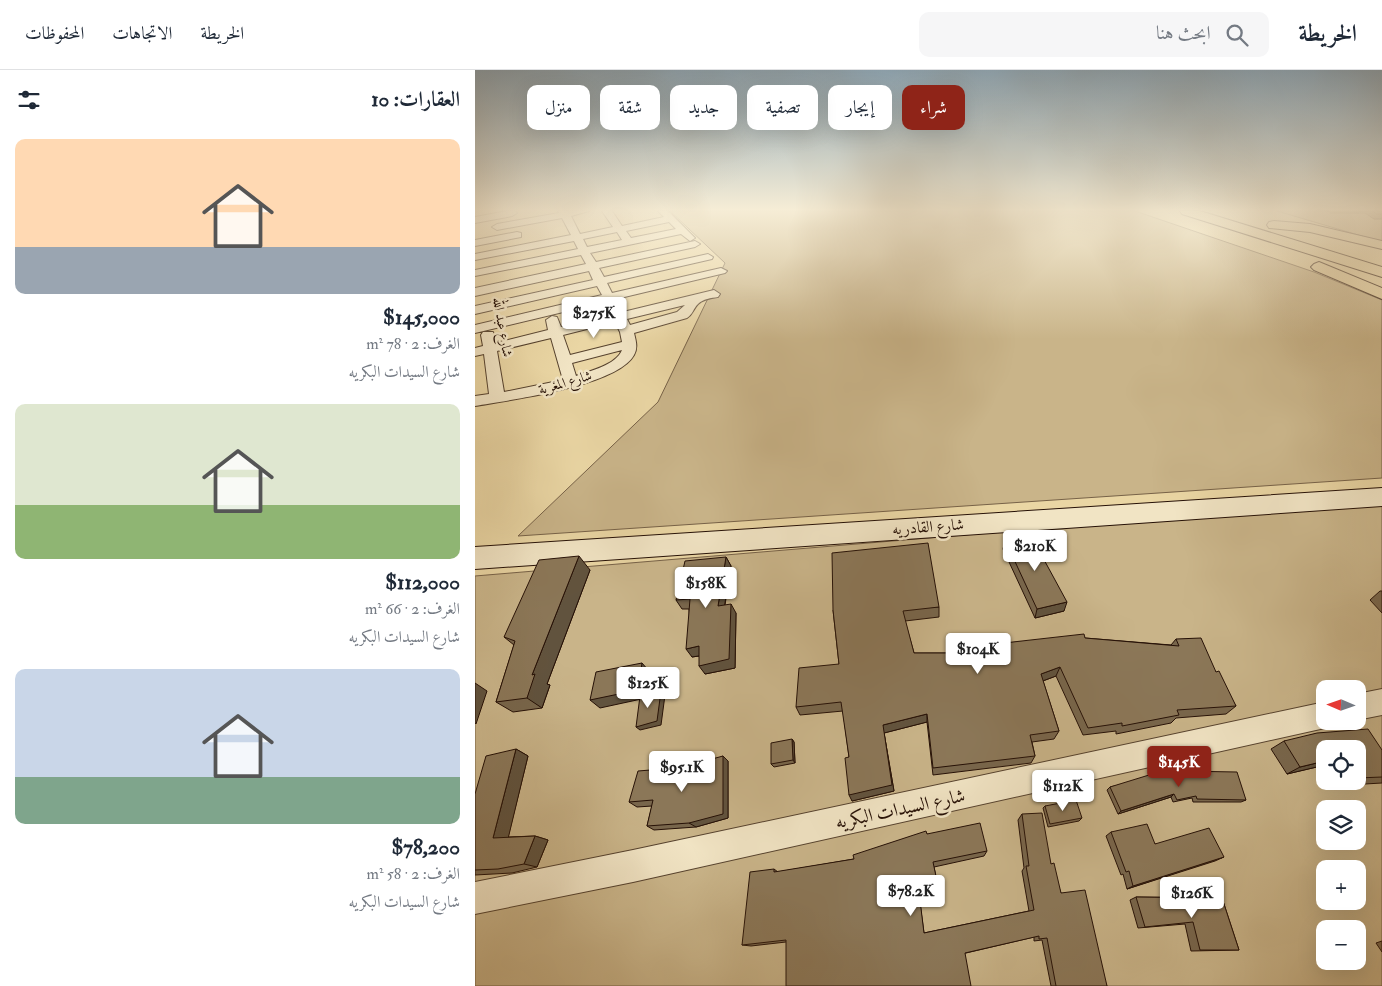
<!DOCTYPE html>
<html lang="ar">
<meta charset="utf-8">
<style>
body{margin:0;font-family:"IM FELL Double Pica",Amiri,serif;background:#f6f6f7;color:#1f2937;direction:rtl;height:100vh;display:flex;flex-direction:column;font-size:19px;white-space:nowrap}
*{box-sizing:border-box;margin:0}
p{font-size:16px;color:#747a83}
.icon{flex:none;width:28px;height:28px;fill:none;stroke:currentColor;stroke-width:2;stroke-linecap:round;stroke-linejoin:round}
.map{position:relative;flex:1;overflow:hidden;direction:ltr}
.sheet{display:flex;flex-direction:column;background:#fff;width:475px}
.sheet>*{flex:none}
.top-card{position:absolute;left:15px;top:15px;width:475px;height:45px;direction:rtl;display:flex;gap:10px}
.needle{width:32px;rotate:272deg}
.tools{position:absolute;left:841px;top:610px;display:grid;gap:10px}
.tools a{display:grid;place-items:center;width:50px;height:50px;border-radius:10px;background:#fff;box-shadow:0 5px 20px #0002;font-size:25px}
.price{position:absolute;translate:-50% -42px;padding:0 11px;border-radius:5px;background:#fff;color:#222;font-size:16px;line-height:32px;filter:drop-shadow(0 1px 2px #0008)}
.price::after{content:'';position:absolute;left:50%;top:30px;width:15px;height:11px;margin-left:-8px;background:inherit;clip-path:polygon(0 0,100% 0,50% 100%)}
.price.on{background:#8f2418;color:#fff}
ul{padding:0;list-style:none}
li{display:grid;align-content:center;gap:10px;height:265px;padding:0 15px}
li span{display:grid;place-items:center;height:155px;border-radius:10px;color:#555}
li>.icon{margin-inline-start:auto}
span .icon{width:90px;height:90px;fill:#fffc;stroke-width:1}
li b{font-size:21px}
h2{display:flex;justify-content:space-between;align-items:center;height:60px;padding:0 15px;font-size:21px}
.chip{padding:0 18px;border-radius:10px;background:#fff;box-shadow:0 5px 20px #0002;font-size:18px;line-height:45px}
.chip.on{background:#8f2418;color:#fff}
header{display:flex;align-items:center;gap:30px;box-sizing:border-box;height:70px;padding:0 25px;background:#fff;border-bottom:1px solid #e0e1e3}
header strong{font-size:24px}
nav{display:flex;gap:28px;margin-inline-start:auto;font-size:18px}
.search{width:350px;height:45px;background:#f6f6f7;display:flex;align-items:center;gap:12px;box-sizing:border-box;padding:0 18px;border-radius:10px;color:#747a83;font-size:19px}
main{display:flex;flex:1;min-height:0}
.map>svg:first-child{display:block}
</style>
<header>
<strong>الخريطة</strong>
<div class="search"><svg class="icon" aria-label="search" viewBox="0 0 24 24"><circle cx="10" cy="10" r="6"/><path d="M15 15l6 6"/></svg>ابحث هنا</div>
<nav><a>الخريطة</a><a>الاتجاهات</a><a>المحفوظات</a></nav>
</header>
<main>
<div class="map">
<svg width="907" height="916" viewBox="0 0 907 916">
<rect width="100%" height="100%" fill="#ead6a4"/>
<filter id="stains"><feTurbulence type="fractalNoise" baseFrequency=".004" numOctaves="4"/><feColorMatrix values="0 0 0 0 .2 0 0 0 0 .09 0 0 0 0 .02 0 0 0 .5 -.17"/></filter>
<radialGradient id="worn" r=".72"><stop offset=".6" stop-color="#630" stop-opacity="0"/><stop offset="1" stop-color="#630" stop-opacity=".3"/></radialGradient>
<path fill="#c9b489" stroke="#776248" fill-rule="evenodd" d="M 195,141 L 660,141 L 839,202 L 907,230 L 907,408 L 43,466 L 183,332 L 250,193 Z
M 802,141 L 907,141 L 907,172 Z
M 907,430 L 907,916 L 0,916 L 0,506 ZM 850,619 L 882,619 L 882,651 L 850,651 ZM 850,679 L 882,679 L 882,711 L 850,711 ZM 850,739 L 882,739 L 882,771 L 850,771 ZM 850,799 L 882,799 L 882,831 L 850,831 ZM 850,859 L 882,859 L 882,891 L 850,891 Z"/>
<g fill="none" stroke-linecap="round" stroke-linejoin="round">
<g stroke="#56422e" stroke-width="2">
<path id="street" d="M 32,141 L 40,141 L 42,143 L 37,146 L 0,153 L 0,147 Z
M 83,141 L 114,141 L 96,146 L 105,164 L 138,157 L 127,141 L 137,141 L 147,156 L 189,147 L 183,141 L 193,141 L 220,168 L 215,171 L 206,164 L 115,183 L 121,192 L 220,171 L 225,174 L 220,177 L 124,198 L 129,207 L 233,184 L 238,187 L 237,189 L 132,213 L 137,223 L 246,198 L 252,201 L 250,203 L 141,229 L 148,242 L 239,220 L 245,224 L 243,227 C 236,228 228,229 223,234 C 218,239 218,244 212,248 L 159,263 C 161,271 163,278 159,285 C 142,316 35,330 0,336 L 0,326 L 14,324 L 9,284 L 0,286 L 0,278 L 8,276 L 6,265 L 8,262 L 18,262 L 21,273 L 73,260 L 71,250 L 77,246 L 82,247 L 86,257 L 137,245 L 130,232 L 0,263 L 0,255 L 127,225 L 122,216 L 0,244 L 0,236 L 118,210 L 114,201 L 0,226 L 0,218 L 111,194 L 106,185 L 0,206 L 0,200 L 103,179 L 99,171 L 0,190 L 0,184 L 96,165 L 87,148 L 22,160 L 17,157 L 22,154 L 84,143 ZM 194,152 L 201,159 L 156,168 L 151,161 ZM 142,162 L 147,170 L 112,177 L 108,169 ZM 210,235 L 202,242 L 155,255 L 152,249 ZM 140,252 L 145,262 L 147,272 L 95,285 L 88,265 ZM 76,268 L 88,310 L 29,322 L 22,281 ZM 147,280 C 141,295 115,301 101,306 L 97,293 Z
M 42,162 L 46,163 L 46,167 L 0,176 L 0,170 Z
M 907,619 L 907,645 L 882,650 L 882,624 Z
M 850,632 L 850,651 L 861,651 L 859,654 L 850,658 L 158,812 L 0,844 L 0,812 L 158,780 Z"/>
</g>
<g stroke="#251006" stroke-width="2">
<path id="secondary" d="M 907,418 L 907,436 L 0,499 L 0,477 Z"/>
</g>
<g stroke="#251006" stroke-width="2">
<path id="highway" d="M 705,141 L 725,141 L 907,197 L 907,207 L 707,144 Z
M 799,151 L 835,154 L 907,171 L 907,179 L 835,162 L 794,158 L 792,155 L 794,152 Z
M 844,192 L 907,218 L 907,229 L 839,200 L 836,197 L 839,194 Z"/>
</g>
<use href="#street" fill="#f1e4c4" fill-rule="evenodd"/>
<use href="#secondary" fill="#f1e4c4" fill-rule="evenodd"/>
<use href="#highway" fill="#ead6a4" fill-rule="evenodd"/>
</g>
<path fill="#78664c" stroke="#251006" d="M 852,141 L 907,141 L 907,149 L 899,149 L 890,143 L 856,143 Z
M 530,470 L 567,486 L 589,541 L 560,548 L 528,479 Z
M 251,487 L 256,496 L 250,535 L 261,543 L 260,598 L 230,604 L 224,586 L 217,587 L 214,539 L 207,539 L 201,530 Z
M 115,500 L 72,614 L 75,615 L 67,638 L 38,642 L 21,632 L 39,575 L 29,567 Z
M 905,521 L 907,521 L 907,543 L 895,530 Z
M 464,537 L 464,547 L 430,551 L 439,583 L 491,583 L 528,575 L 529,573 L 610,568 L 696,575 L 701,569 L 741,602 L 761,636 L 751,644 L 701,648 L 696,653 L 641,664 L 641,661 L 608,665 L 581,606 L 568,611 L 584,661 L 579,669 L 557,672 L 560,686 L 556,693 L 458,705 L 452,652 L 409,663 L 419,721 L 377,731 L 374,687 L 368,641 L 325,645 L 321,637 L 364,594 L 358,540 Z
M 317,669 L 319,672 L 320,693 L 299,697 L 296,694 Z
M 809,671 L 907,680 L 907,713 L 855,716 L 854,711 L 882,711 L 882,679 L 850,679 L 850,703 L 846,696 L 812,704 L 796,679 Z
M 41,679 L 53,686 L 33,767 L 60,766 L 73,770 L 62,797 L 37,803 L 0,805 L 0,724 Z
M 248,686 L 253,691 L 253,748 L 221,757 L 179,760 L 172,756 L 177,736 L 162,737 L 154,732 L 225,696 Z
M 704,701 L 771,730 L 766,732 L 718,732 L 717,728 L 698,732 L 696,727 L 643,744 L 632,720 L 635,717 Z
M 570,736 L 607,748 L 604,751 L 573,757 L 568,738 Z
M 547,744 L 576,794 L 586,823 L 632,916 L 576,916 L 567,870 L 559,871 L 559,867 L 491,883 L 311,872 L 276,876 L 267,875 L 299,799 L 303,802 L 379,789 L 452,764 L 512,781 L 509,786 L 459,797 L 463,816 L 463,819 L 444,826 L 449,863 L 554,841 L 547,801 L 549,798 L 543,750 Z
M 636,762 L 680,774 L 749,787 L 652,819 L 648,804 L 646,805 L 631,766 Z
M 661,827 L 747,828 L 764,880 L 716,881 L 710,854 L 663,858 L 655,830 Z
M 907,871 L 907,882 L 901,873 Z"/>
<path fill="#61533e" stroke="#251006" d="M 104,486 L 115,500 L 72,614 L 75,615 L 67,638 L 52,628 L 57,605 Z
M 251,487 L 256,496 L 248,545 L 243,536 Z
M 592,532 L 589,541 L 560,548 L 562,539 Z
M 256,534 L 261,543 L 260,598 L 230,604 L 224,596 Z
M 224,576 L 230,585 L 217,587 L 211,579 Z
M 167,593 L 174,601 L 171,628 L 125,638 L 115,630 Z
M 585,597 L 581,606 L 562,613 L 566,604 Z
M 0,613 L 12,621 L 1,654 L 0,653 Z
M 186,621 L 190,625 L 186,655 L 165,660 L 161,657 Z
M 452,644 L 452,652 L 409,663 L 419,721 L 377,731 L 374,725 L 408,655 Z
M 317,669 L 319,672 L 320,693 L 318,690 Z
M 41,679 L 53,686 L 32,773 L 18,768 Z
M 248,686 L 253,691 L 253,748 L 221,757 L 214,753 Z
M 850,691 L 850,694 L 846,696 L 812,704 L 825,697 Z
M 699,724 L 696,727 L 643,744 L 646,741 Z
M 60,766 L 73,770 L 62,797 L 49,794 Z
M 749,787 L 740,791 L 652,819 L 658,816 Z
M 463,816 L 463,819 L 444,826 L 444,822 Z"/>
<path fill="#8b7758" stroke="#251006" d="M 897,141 L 907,141 L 907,144 L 902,144 Z
M 558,465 L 567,486 L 592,532 L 562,539 L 530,470 Z
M 453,473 L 464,537 L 428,541 L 439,583 L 491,583 L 529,575 L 529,573 L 609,564 L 610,568 L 704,576 L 701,569 L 726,568 L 741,602 L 744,601 L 761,636 L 702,640 L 704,645 L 647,656 L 647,653 L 613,658 L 585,597 L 566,604 L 584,661 L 555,665 L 560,686 L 458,698 L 452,644 L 408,655 L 417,715 L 374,725 L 370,688 L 374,687 L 366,632 L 321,637 L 324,598 L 364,594 L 358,540 L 357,483 Z
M 104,486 L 57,605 L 60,604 L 52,628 L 21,632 L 40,571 L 29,567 L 64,490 Z
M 251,487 L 243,536 L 256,534 L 254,589 L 224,596 L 224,576 L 211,579 L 215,529 L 201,530 L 210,491 Z
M 167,593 L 163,620 L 115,630 L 121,602 Z
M 186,621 L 182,651 L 161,657 L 165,626 Z
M 893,659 L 907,680 L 907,707 L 882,708 L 882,679 L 850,679 L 850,691 L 825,697 L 809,671 L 842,663 Z
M 317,669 L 318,690 L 296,694 L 296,673 Z
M 41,679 L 18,768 L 60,766 L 49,794 L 23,799 L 0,800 L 0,724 L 11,686 Z
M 248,686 L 248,744 L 214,753 L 172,756 L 178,730 L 154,732 L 163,701 L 225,696 L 226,692 Z
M 703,700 L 704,701 L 762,702 L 771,730 L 722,729 L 721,726 L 702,730 L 699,724 L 646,741 L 635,717 L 674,705 Z
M 601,730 L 607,748 L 575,754 L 570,736 Z
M 567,743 L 576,794 L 579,793 L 586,823 L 610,820 L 632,916 L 581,916 L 572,868 L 564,869 L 564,866 L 490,883 L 496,916 L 311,916 L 311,870 L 267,875 L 275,802 L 299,799 L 299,802 L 379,789 L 378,785 L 451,761 L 452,764 L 505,753 L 512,781 L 458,792 L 463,816 L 444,822 L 449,863 L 559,840 L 551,796 L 554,796 L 547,744 Z
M 672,754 L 680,774 L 734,758 L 749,787 L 658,816 L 654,801 L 651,802 L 636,762 Z
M 661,827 L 747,828 L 764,880 L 725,880 L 718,852 L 670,857 Z"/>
<linearGradient id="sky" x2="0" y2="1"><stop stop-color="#8ea7b7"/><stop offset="0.52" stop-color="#f6edd6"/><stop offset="1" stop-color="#f6edd6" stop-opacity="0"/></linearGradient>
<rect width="907" height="269" fill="url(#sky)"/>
<g text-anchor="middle" stroke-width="5" stroke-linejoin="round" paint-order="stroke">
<g font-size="14" fill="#251006" stroke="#f1e4c4">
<text transform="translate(28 257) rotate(80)" y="5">شارع عبد الله</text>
<text transform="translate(90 312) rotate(-16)" y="5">شارع المغرية</text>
</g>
<g font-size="16" fill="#251006" stroke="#f1e4c4">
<text transform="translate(453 456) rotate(-4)" y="6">شارع القادريه</text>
</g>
<g font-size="19" fill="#251006" stroke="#f1e4c4">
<text transform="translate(425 738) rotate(-12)" y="7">شارع السيدات البكريه</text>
</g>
</g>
<rect width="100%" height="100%" filter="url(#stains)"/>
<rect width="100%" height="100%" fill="url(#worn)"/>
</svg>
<div class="tools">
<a><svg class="needle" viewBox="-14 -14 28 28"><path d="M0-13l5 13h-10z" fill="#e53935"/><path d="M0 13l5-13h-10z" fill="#747a83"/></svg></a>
<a><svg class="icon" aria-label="locate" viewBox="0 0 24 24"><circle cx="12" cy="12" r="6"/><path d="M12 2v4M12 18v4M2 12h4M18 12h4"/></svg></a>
<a><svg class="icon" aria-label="layers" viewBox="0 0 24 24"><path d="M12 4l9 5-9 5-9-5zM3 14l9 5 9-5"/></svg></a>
<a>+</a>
<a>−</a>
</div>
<b class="price" style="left:119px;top:269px">$275K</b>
<b class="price" style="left:560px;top:502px">$210K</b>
<b class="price" style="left:231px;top:539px">$158K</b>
<b class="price" style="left:503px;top:605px">$104K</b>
<b class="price" style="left:173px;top:639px">$125K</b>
<b class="price on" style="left:704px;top:718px">$145K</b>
<b class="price" style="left:207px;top:723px">$95.1K</b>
<b class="price" style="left:588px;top:742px">$112K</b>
<b class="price" style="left:436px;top:847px">$78.2K</b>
<b class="price" style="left:717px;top:849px">$126K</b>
<div class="top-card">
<a class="chip on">شراء</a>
<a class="chip">إيجار</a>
<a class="chip">تصفية</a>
<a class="chip">جديد</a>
<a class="chip">شقة</a>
<a class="chip">منزل</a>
</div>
</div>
<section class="sheet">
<h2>العقارات: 10<svg class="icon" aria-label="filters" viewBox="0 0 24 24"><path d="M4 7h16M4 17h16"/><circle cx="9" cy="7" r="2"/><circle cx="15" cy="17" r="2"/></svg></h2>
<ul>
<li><span style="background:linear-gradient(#ffd9b3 70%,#9aa5b1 0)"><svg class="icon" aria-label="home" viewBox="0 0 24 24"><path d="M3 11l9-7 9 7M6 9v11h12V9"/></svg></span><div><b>$145,000</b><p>الغرف: 2 · 78 m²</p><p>شارع السيدات البكريه</p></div></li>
<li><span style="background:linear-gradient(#dfe7d0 65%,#8fb573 0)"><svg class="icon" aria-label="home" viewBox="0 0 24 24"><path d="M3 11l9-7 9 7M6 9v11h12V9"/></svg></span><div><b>$112,000</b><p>الغرف: 2 · 66 m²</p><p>شارع السيدات البكريه</p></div></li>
<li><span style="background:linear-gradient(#c9d6e8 70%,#7fa58c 0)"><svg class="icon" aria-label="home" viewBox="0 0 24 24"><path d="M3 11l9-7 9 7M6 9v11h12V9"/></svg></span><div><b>$78,200</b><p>الغرف: 2 · 58 m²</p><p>شارع السيدات البكريه</p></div></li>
</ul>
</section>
</main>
